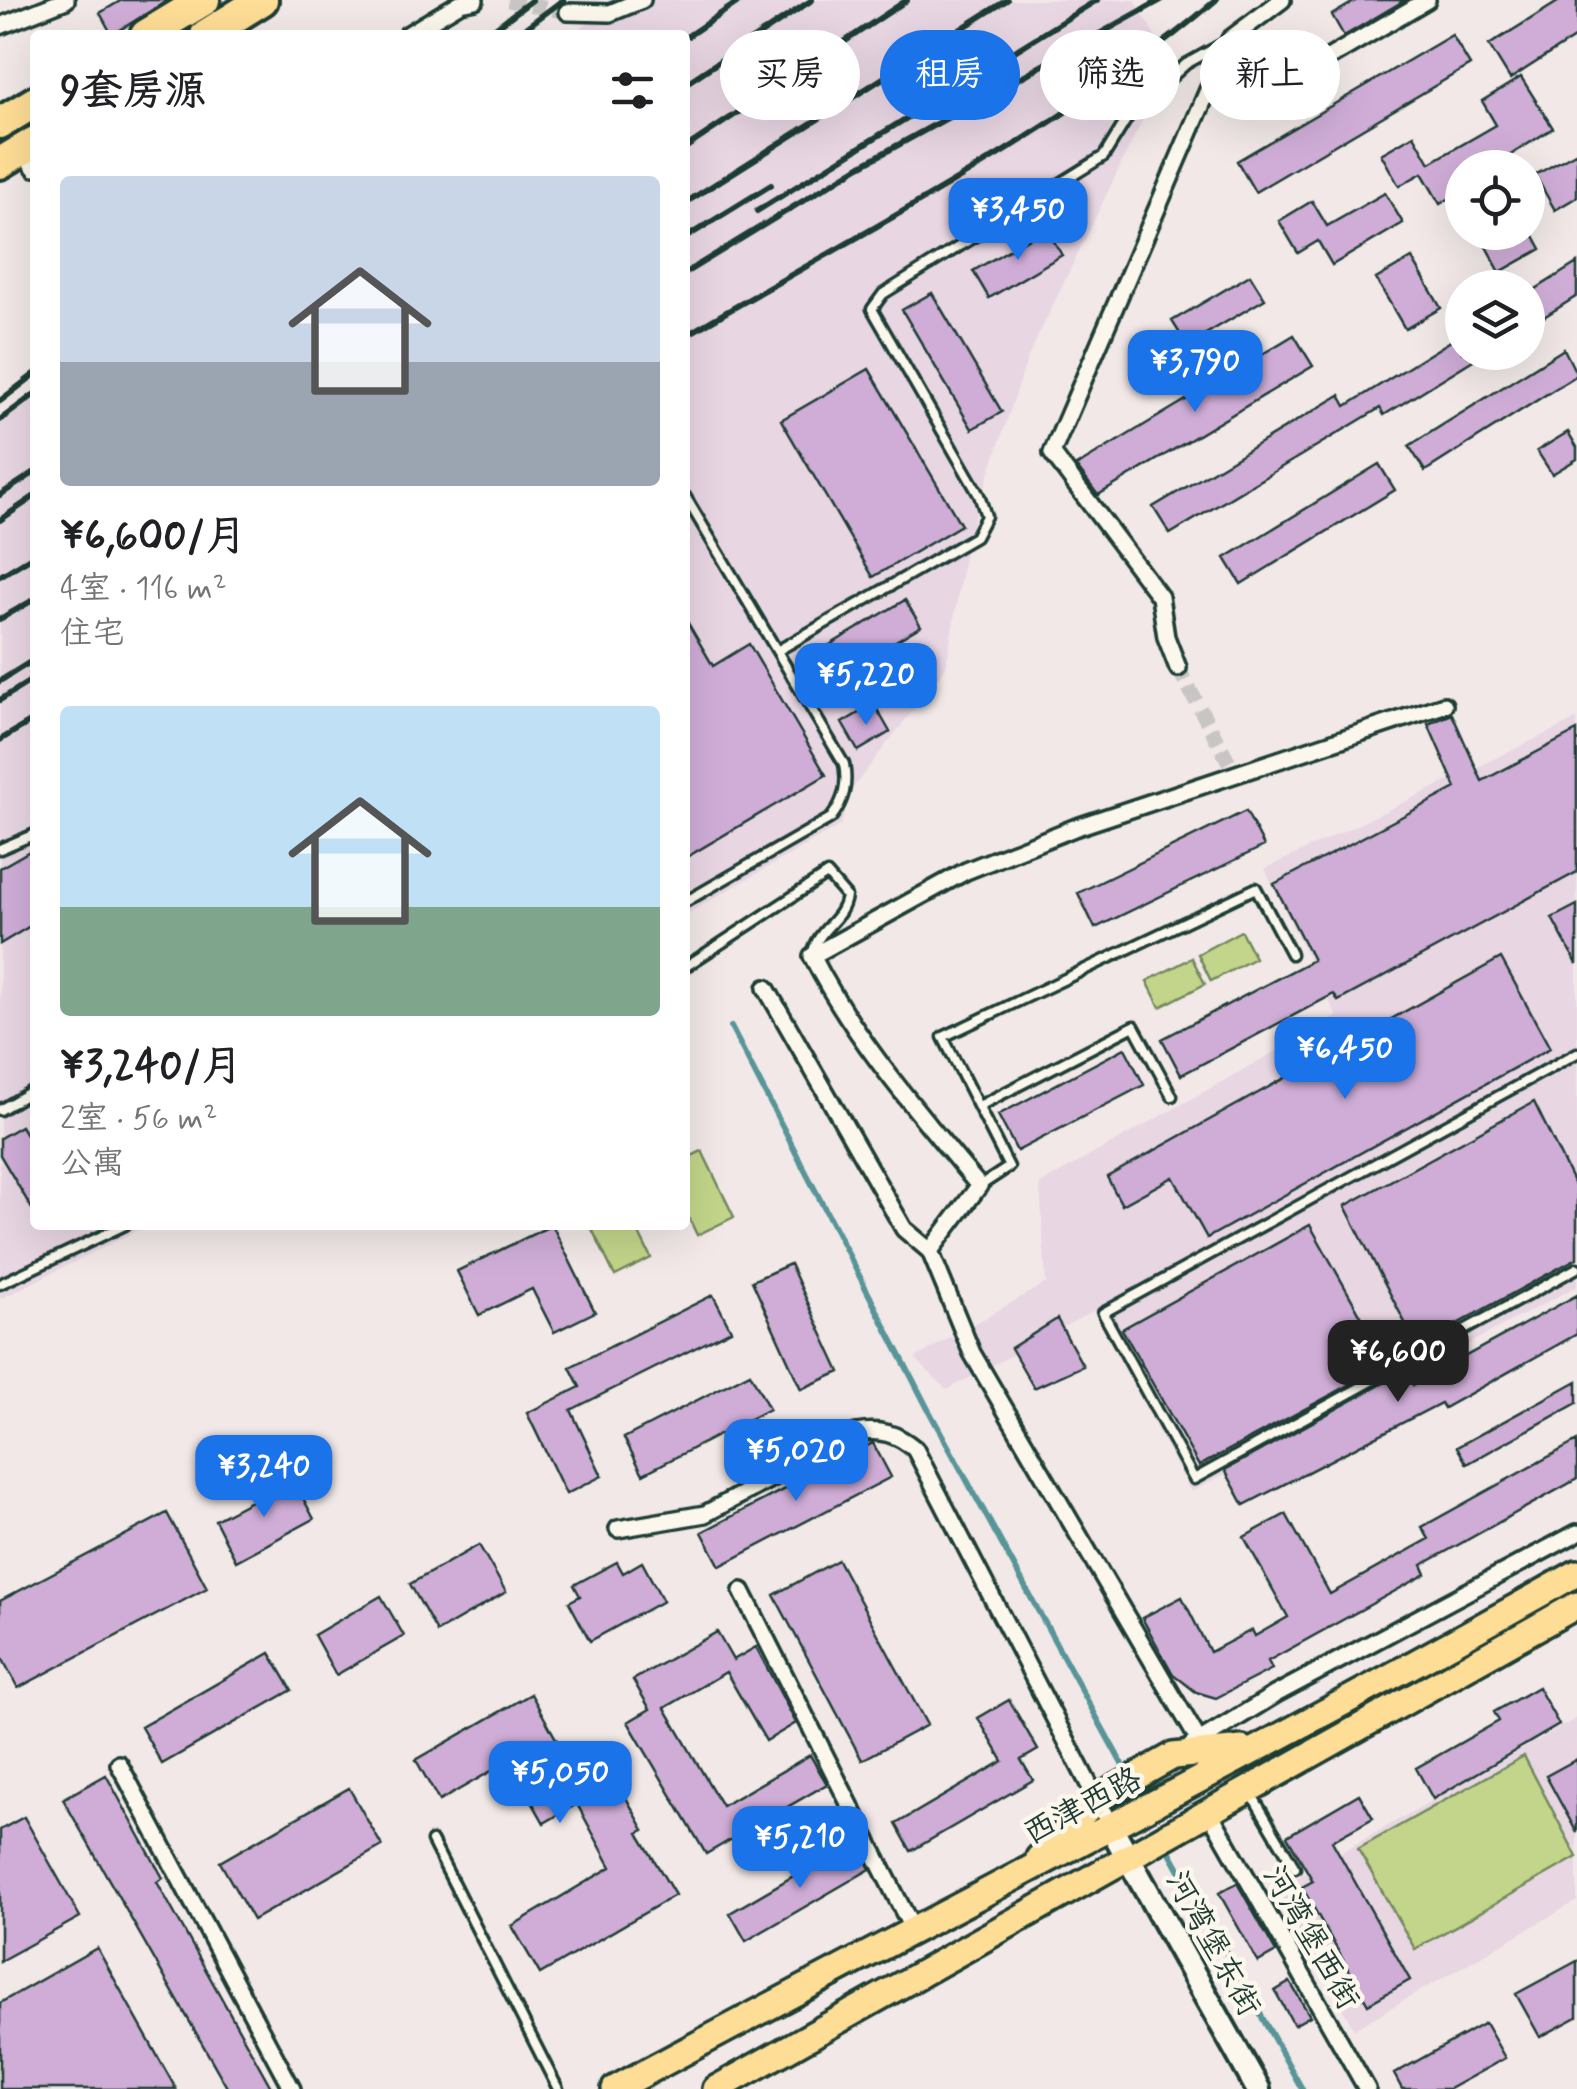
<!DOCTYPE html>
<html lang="zh">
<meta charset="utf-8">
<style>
body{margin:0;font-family:Mynerve,"LXGW WenKai TC",sans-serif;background:#f6f6f6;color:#202124;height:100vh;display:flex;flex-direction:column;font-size:38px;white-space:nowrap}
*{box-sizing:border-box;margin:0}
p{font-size:32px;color:#757577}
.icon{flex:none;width:55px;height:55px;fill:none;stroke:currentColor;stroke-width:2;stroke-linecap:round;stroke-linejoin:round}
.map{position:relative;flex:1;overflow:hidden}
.drawer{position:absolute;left:30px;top:30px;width:660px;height:1200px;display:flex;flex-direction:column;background:#fff;border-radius:10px;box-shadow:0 10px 40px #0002}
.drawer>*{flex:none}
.banner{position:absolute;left:720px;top:30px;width:705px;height:90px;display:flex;gap:20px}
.buttons{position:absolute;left:1445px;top:150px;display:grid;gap:20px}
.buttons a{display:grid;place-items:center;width:100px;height:100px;border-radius:50%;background:#fff;box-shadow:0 10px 40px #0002;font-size:50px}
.price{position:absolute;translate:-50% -85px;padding:0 22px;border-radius:20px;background:#1a73e8;color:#fff;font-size:32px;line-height:65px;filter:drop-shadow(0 2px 5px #0008)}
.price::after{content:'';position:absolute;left:50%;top:60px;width:30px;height:22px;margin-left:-15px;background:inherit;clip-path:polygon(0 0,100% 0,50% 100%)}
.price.active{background:#222;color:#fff}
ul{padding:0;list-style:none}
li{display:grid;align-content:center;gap:20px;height:530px;padding:0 30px}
li span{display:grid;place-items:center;height:310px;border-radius:10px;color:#555}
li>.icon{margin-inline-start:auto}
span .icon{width:180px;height:180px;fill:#fffc;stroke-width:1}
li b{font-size:42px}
h2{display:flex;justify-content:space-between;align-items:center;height:120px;padding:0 30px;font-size:42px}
.chip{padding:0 35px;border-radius:45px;background:#fff;box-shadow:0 10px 40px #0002;font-size:35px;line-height:90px}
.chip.active{background:#1a73e8;color:#fff}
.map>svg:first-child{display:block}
</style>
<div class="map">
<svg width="1577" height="2089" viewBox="0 0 1577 2089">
<rect width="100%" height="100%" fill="#f2e8e8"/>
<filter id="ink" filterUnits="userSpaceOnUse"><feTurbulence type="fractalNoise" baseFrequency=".01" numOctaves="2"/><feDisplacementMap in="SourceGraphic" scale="20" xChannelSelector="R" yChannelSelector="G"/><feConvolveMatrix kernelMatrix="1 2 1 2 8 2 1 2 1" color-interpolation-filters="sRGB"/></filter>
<g filter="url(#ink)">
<path fill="#e8d6e3" d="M 623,0 L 1135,0 L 1170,63 L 1028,357 L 967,540 L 946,667 L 852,789 L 841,825 L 685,915 L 685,35 L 571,35 Z
M 35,398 L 35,1225 L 148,1225 L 0,1299 L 0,422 Z
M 1577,719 L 1577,1286 L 1191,1492 L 1093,1311 L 947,1390 L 915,1358 L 1046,1283 L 1040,1184 L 1337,1017 L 1265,869 Z
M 1577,1718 L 1577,1901 L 1354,2029 L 1275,1890 Z"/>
<path fill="#c3d58a" stroke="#71895f" stroke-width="2.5" d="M 1241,931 L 1255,958 L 1211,981 L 1198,954 Z
M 1192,958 L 1205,984 L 1160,1007 L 1147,981 Z
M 702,1151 L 734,1217 L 697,1235 L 685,1210 L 685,1159 Z
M 590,1225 L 635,1225 L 651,1258 L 615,1276 Z
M 1524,1756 L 1577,1857 L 1415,1949 L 1358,1849 Z"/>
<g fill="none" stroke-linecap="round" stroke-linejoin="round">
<path stroke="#599598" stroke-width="6" d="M 731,1027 L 929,1411 L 1127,1773
M 1166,1845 L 1302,2089"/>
</g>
<path fill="#cfadd7" stroke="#1f3d34" stroke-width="2.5" d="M 122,0 L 168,0 L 112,35 L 100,13 Z
M 1357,0 L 1405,0 L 1344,36 L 1332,15 Z
M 1561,0 L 1577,0 L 1577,36 L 1510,79 L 1489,45 Z
M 1452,35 L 1470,65 L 1255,192 L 1237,161 Z
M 1521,77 L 1553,128 L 1490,168 L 1462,168 L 1462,191 L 1440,204 L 1422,173 L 1399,186 L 1381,154 L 1414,135 L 1430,163 L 1496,125 L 1482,101 Z
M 1577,152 L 1577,197 L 1555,210 L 1535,175 Z
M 1385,193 L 1403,223 L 1332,265 L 1318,241 L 1298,253 L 1279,221 L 1312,201 L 1327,226 Z
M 1046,228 L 1062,255 L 989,298 L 973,271 Z
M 1478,232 L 1532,232 L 1541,249 L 1500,272 Z
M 1412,258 L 1441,308 L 1405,329 L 1376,279 Z
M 1577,263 L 1577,296 L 1528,327 L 1528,294 Z
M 1250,275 L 1265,299 L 1187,345 L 1172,321 Z
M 932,293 L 1002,412 L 972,429 L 902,310 Z
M 1462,334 L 1462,352 L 1486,352 L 1384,415 L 1380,408 L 1170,534 L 1153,507 L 1340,395 L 1346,406 Z
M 1294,335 L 1313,366 L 1098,495 L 1076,466 Z
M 1564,349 L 1577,375 L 1425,471 L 1409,446 Z
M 869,369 L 961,525 L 873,577 L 781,420 Z
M 1568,432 L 1577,447 L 1577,459 L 1552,474 L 1537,451 Z
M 1379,464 L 1395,490 L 1241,584 L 1225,558 Z
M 905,600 L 921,626 L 818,687 L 803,661 Z
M 685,618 L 713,666 L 749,644 L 826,775 L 685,858 Z
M 874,704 L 890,732 L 858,751 L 842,723 Z
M 1452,714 L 1482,781 L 1577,731 L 1577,872 L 1338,1001 L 1334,994 L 1181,1075 L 1162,1039 L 1313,960 L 1274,884 L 1456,788 L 1428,724 Z
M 1246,811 L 1264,846 L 1095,928 L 1078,893 Z
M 35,848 L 35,923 L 0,944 L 0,868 Z
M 1577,905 L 1577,964 L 1552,918 Z
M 1501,958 L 1550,1048 L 1207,1238 L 1173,1177 L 1122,1205 L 1107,1177 Z
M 1125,1048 L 1144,1085 L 1017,1151 L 998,1115 Z
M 1534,1102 L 1577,1190 L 1577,1258 L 1417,1346 L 1345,1206 Z
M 21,1126 L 35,1149 L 35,1214 L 0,1155 L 0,1138 Z
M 552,1225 L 595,1312 L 554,1332 L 532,1289 L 479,1315 L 457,1271 Z
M 1310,1225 L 1388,1364 L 1199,1466 L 1122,1329 Z
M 790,1264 L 840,1372 L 801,1389 L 752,1281 Z
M 713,1295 L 731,1330 L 571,1410 L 602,1476 L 566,1494 L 527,1413 L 580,1387 L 570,1367 Z
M 1577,1295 L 1577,1334 L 1444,1408 L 1441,1403 L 1244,1505 L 1225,1470 L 1395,1377 L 1400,1386 L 1411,1380 L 1413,1385 Z
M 1057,1319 L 1083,1366 L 1034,1388 L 1011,1348 Z
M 750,1373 L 769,1409 L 643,1474 L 624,1438 Z
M 1577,1381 L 1577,1403 L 1467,1464 L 1457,1447 Z
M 1577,1441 L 1577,1479 L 1422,1565 L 1426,1574 L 1268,1661 L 1272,1669 L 1216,1698 L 1196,1692 L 1173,1674 L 1142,1618 L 1182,1597 L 1210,1652 L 1252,1630 L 1255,1636 L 1288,1617 L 1244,1537 L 1286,1514 L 1330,1594 L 1429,1539 L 1422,1527 Z
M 873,1443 L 891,1477 L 720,1566 L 702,1532 Z
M 293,1479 L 314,1519 L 236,1561 L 215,1520 Z
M 167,1513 L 207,1588 L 18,1688 L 0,1654 L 0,1601 Z
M 479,1545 L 506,1592 L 437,1632 L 410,1584 Z
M 838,1560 L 927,1725 L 862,1760 L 774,1595 Z
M 617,1562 L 623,1573 L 642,1562 L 663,1601 L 590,1641 L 569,1602 L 580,1596 L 574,1585 Z
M 381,1596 L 404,1636 L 336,1675 L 314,1635 Z
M 717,1632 L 733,1660 L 756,1647 L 796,1723 L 766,1741 L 726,1672 L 665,1708 L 722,1806 L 810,1755 L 827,1784 L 706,1854 L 628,1722 L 650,1709 L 633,1680 Z
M 270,1653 L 292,1690 L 162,1764 L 141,1727 Z
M 1538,1687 L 1559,1725 L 1433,1799 L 1416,1768 L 1499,1721 L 1494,1712 Z
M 531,1694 L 568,1760 L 596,1744 L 644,1830 L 638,1833 L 675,1895 L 540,1974 L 512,1926 L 611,1867 L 577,1804 L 544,1823 L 509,1761 L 439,1801 L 416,1760 Z
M 1009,1700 L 1038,1750 L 1021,1760 L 1033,1780 L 911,1851 L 896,1824 L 1003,1761 L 978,1718 Z
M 1577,1759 L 1577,1833 L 1546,1776 Z
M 106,1775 L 163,1878 L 157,1882 L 272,2089 L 228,2089 L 63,1799 Z
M 349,1788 L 382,1846 L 253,1920 L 220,1862 Z
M 1359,1794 L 1373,1818 L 1332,1841 L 1410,1980 L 1368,2004 L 1302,1887 L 1313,1881 L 1287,1836 Z
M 24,1817 L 80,1917 L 0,1961 L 0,1830 Z
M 855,1840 L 870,1869 L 746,1941 L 730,1913 Z
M 1237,1883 L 1276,1952 L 1258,1962 L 1219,1893 Z
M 97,1948 L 176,2089 L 0,2089 L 0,2003 Z
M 1577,1961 L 1577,2017 L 1540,2037 L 1516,1994 Z
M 1290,1982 L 1310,2016 L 1294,2025 L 1275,1991 Z
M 1485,2023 L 1505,2058 L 1449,2089 L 1402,2089 L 1394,2074 Z"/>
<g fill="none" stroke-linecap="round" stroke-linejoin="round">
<path stroke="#c8c6c4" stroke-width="15" stroke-dasharray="15 8" stroke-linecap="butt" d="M 508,0 L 568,12
M 1178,668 L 1230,764"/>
<g stroke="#1f3d34" stroke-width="15">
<path id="lane" d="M 685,496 L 844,764 C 848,785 844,801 831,818 L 685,902
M 777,651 L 975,537 L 986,516 L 979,495 L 872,309 L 883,294 L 1104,156 L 1128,117 L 1186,64 L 1224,43
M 0,849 L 35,834
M 685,967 L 827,874 L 846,896 C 843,922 817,927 812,956
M 1577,1053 L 1103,1313 L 1194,1479 L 1577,1268
M 979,1106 L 1134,1026 L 1172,1096
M 0,1110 L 35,1089
M 980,1186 L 1009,1167 L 943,1037 L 1256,888 L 1291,954
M 0,1284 L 125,1225
M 1252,1795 L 1295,1868
M 432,1841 L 558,2089"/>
</g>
<g stroke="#1f3d34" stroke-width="22">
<path id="street" d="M 568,12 L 610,13 L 642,0
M 0,26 L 66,0
M 407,35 L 460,3 L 475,0
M 1318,64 L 1427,0
M 22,150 L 35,168
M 1178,668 L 1166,637 L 1160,597 L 1052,453 L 1230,39 L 1282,0
M 766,988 L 904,1229 L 930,1251
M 618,1529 L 705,1514 L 856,1433 C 881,1429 896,1433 915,1449 L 1112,1829
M 742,1591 L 912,1928
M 1199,1741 L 972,1353 L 930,1251 L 979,1186 C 918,1112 856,1042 812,956 L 966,871 L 1074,828 L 1444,705
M 1191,1746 L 1276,1694 L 1577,1533
M 119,1764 L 292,2089
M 1210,1813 L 1367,2089"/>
</g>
<g stroke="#1f3d34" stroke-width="30">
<path id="secondary" d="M 1112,1829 L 1258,2089"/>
</g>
<g stroke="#1f3d34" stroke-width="32">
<path id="primary" d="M 1039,1858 L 1097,1799 L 1173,1756 L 1242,1749
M 615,2089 C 935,1916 1260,1753 1577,1573
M 716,2089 L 1577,1605"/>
</g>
<g stroke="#1f3d34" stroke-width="38">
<path id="highway" d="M 146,35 L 204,0
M 206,35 L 262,0
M 0,123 L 35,102
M 0,163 L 35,142"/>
</g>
<use href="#lane" stroke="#fbf7ec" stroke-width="8"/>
<use href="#street" stroke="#fbf7ec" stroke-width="15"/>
<use href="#secondary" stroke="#fbf7ec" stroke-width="22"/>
<use href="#primary" stroke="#fedd96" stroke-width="25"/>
<use href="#highway" stroke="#fedd96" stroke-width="30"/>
<path stroke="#1f3d34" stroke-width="6" d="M 486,35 L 532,0
M 516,35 L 563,0
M 685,38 L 741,0
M 685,84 L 812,0
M 685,148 L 907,0
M 685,203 L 1007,0
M 757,211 L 1097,0
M 685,238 L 771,185
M 685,273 L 860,166 L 1161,0
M 685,336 C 860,233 1062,132 1216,0
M 0,401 L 35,374
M 0,420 L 35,394
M 0,495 L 35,472
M 0,520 L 35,496
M 0,576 L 35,555
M 0,619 L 35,599
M 0,681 L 35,659
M 0,700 L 35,678
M 0,740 L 35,719"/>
</g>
</g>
<g text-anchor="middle" stroke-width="9" stroke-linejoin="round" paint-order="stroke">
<g font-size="32" fill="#1f3d34" stroke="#fbf7ec">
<text transform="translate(1082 1805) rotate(-28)" y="11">西津西路</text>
<text transform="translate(1312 1937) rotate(60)" y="11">河湾堡西街</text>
<text transform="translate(1214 1943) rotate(61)" y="11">河湾堡东街</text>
</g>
</g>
</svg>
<div class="buttons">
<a><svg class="icon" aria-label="locate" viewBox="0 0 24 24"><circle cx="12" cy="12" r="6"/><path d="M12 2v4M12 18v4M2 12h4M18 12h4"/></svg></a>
<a><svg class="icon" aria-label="layers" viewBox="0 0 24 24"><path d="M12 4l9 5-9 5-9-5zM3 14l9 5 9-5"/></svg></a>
</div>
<b class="price" style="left:1018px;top:263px">¥3,450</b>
<b class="price" style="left:1195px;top:415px">¥3,790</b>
<b class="price" style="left:866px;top:728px">¥5,220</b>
<b class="price" style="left:1345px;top:1102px">¥6,450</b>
<b class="price active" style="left:1398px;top:1405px">¥6,600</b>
<b class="price" style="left:796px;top:1504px">¥5,020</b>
<b class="price" style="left:264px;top:1520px">¥3,240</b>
<b class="price" style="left:560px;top:1826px">¥5,050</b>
<b class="price" style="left:800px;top:1891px">¥5,210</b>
<div class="banner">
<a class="chip">买房</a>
<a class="chip active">租房</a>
<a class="chip">筛选</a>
<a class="chip">新上</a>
</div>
<section class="drawer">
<h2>9套房源<svg class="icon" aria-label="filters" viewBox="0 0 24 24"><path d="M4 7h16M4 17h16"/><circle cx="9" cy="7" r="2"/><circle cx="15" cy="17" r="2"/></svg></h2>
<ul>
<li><span style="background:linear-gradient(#c9d6e8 60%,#9aa5b1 0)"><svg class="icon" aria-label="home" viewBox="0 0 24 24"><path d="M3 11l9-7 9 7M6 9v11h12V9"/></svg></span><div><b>¥6,600/月</b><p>4室 · 116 m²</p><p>住宅</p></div></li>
<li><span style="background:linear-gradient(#bfe0f5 65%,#7fa58c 0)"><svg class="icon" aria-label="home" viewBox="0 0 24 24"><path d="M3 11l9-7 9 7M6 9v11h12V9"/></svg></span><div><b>¥3,240/月</b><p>2室 · 56 m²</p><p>公寓</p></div></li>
</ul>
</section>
</div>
